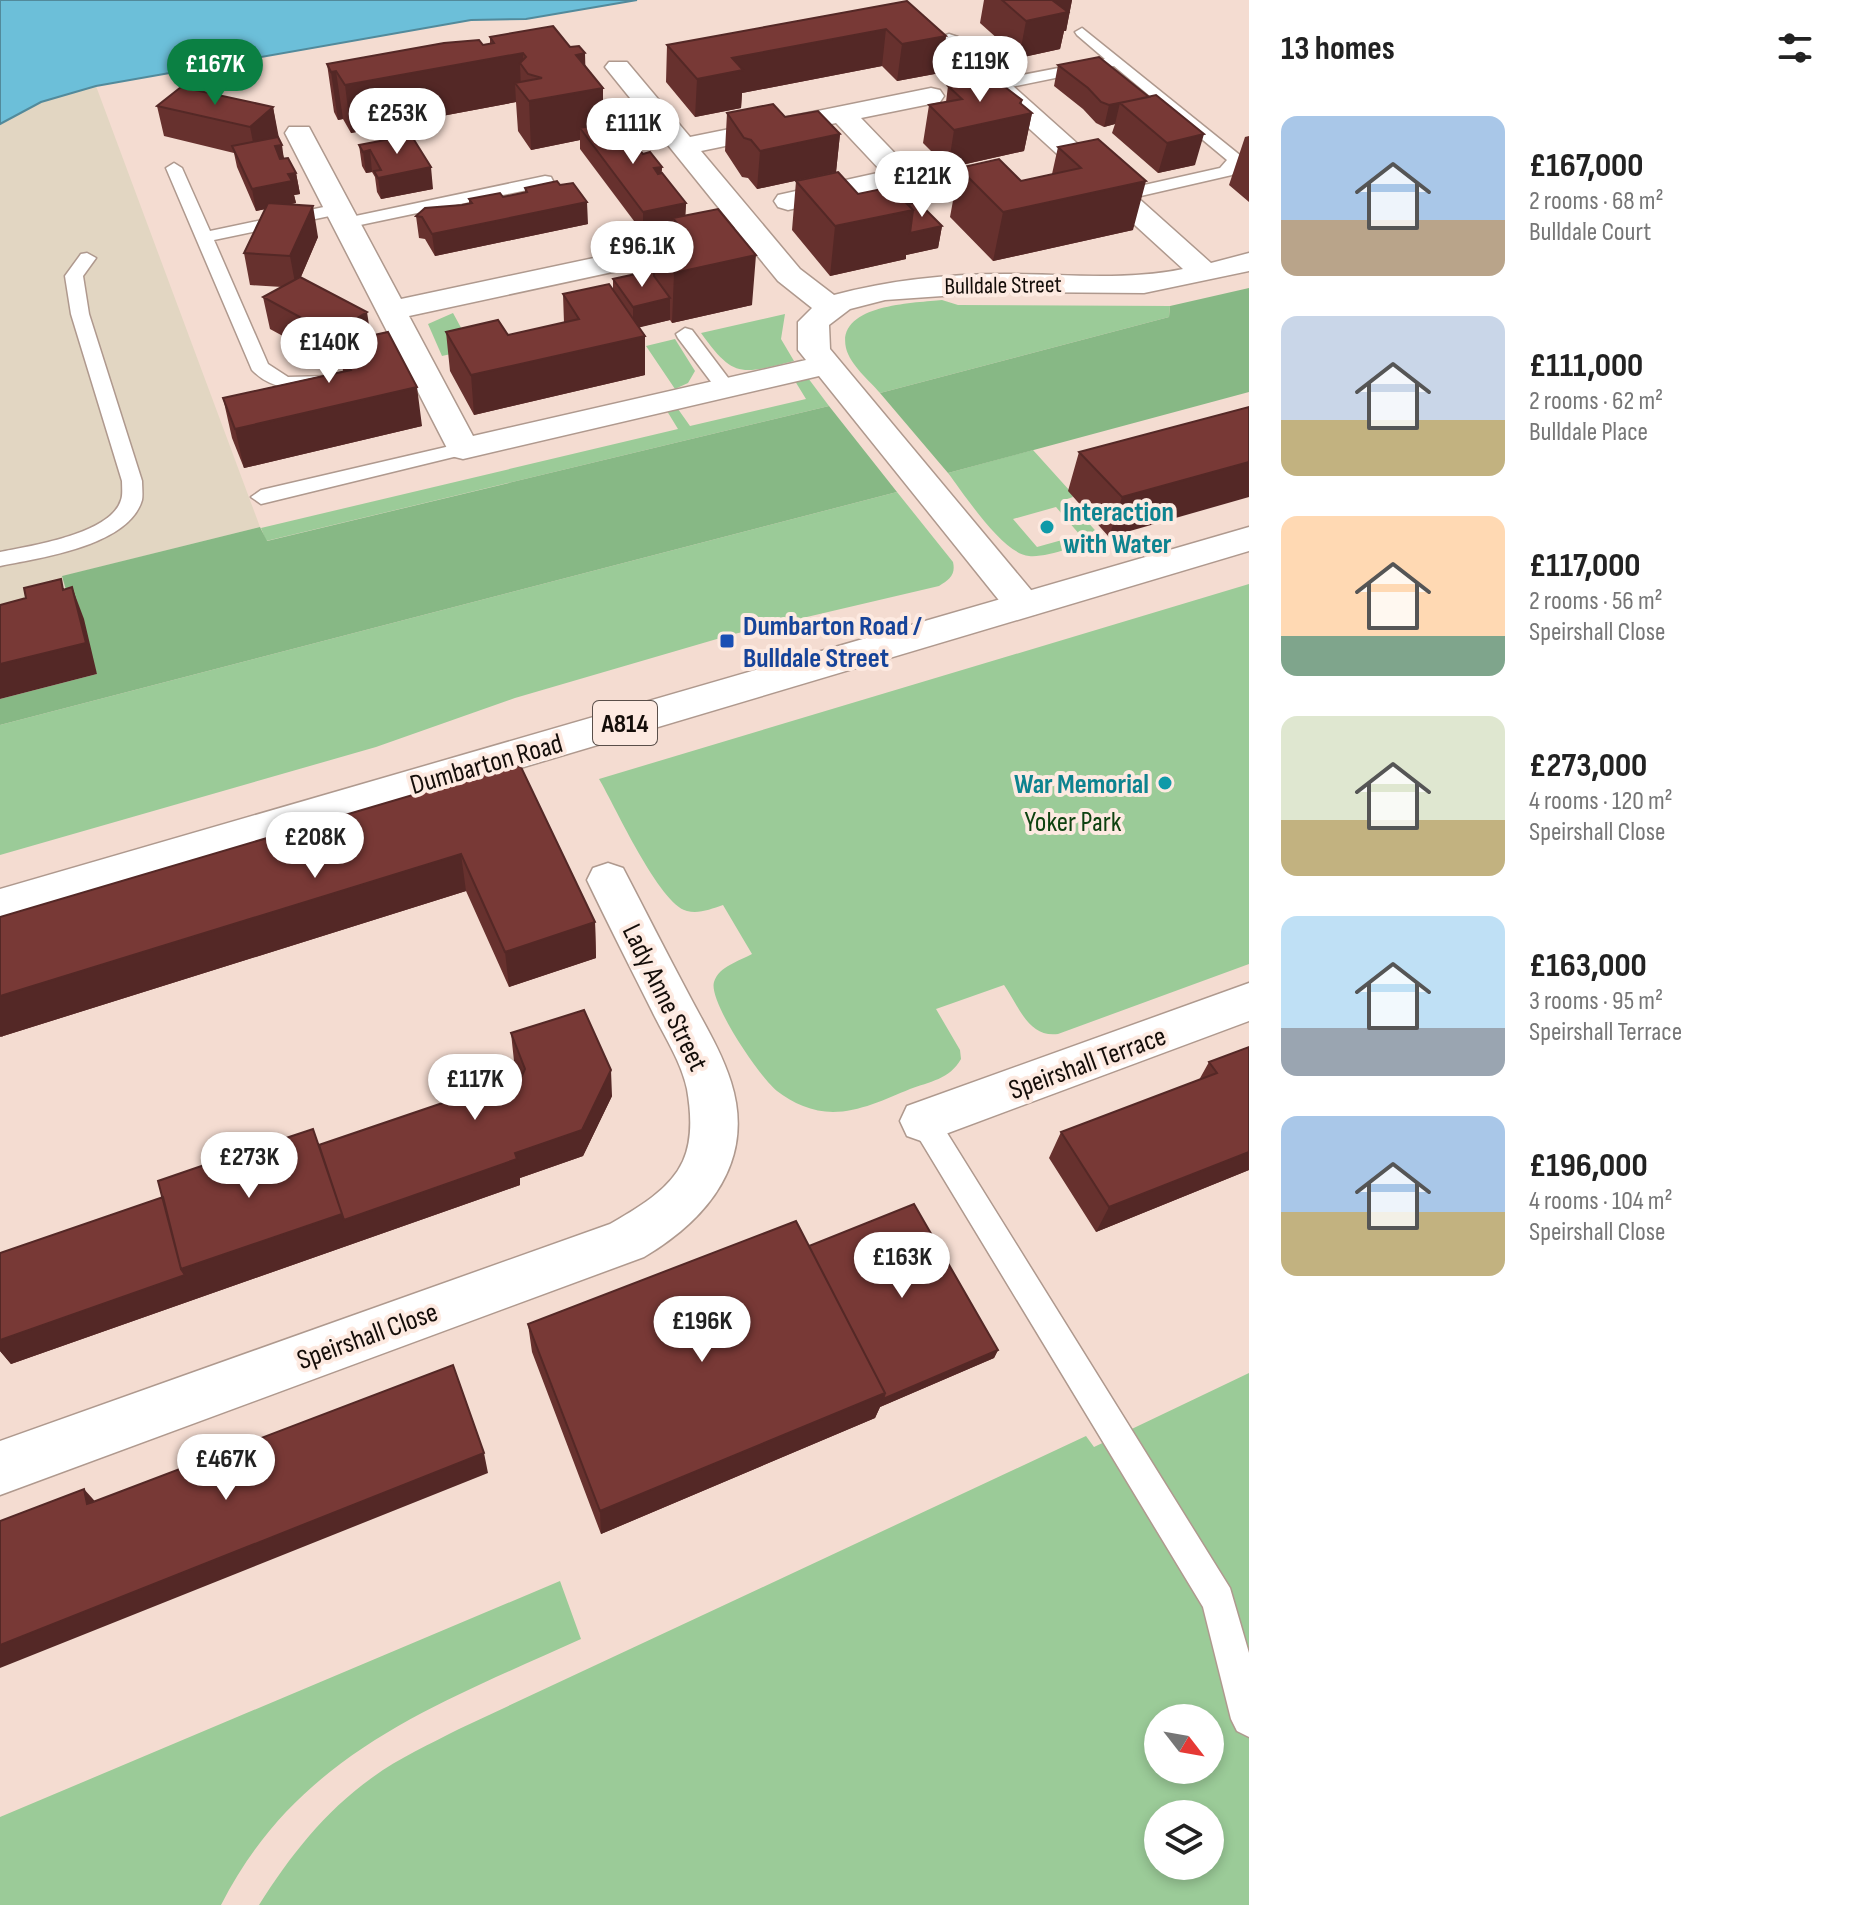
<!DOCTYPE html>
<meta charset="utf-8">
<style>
body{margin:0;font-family:"Sofia Sans Condensed",sans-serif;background:#f2f2f2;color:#222;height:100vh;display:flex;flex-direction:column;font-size:30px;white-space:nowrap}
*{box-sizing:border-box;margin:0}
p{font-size:26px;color:#767676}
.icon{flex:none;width:44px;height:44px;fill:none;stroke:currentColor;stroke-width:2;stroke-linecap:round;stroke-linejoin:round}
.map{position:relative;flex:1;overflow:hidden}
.side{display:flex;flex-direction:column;background:#fff;width:600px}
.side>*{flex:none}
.needle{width:52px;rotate:121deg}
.buttons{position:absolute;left:1144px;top:1704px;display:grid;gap:16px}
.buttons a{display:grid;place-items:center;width:80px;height:80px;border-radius:50%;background:#fff;box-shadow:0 4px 12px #0003;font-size:40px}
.price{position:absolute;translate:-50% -68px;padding:0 18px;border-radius:28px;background:#fff;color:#222;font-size:26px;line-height:52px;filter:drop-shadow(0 2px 4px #0008)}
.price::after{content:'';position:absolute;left:50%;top:48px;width:24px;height:18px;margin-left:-12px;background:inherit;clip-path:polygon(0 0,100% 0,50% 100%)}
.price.selected{background:#0b8043;color:#fff}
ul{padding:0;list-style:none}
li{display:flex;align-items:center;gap:24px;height:200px;padding:0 32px}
li span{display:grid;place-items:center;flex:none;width:224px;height:160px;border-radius:16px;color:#555}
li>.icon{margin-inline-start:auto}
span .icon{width:96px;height:96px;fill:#fffc;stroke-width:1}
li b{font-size:34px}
h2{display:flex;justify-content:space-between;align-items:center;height:96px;padding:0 32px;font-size:34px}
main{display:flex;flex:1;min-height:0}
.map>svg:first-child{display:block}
</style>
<main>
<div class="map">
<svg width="1249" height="1905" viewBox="0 0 1249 1905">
<rect width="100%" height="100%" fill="#f4dcd1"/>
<path fill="#e2d6c2" d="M 96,86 L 260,527 L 63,576 L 75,620 L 83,619 L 97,674 L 0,699 L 0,124 L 41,102 Z"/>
<path fill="#9bcb98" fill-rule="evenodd" d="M 942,300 L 958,305 L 1170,306 L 1169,317 L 880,393 C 870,381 850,365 846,348 C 836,304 915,303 942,300 Z
M 453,313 L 465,335 L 500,343 L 442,356 L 428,324 Z
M 785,314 L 781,339 L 794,361 C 741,374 734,379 701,333 Z
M 675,339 L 695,371 L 688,383 L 675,389 L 646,346 Z
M 808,378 L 829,406 L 266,541 L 261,528 L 678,429 L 667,411 L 678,409 L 690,426 L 806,399 L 795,381 Z
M 1033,450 L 1070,491 L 1073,497 L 1067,499 L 1102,538 C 1083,543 1048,558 1029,556 C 1003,554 964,494 948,473 ZM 1056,507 L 1080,535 L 1037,547 L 1013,519 Z
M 897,492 L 953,562 C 956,575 949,580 939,586 L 734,634 L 515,698 L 376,747 L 0,855 L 0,725 Z
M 1249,584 L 1249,964 L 1058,1034 C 1028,1038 1019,1006 1004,985 L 936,1009 L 960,1050 L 961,1059 C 950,1079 929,1082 910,1089 C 886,1099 859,1112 833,1112 C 813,1112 792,1103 777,1091 C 760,1078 708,1001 714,982 C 719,966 740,961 752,954 L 723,905 C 711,909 699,914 687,911 C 659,904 615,806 599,779 Z
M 1249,1373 L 1249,1905 L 259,1905 C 290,1856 325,1811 373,1777 C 399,1758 430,1744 459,1729 L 1086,1436 L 1094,1447 ZM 1158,1718 L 1210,1718 L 1210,1770 L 1158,1770 ZM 1158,1814 L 1210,1814 L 1210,1866 L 1158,1866 Z
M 560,1581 L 581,1639 C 436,1705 298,1753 221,1905 L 0,1905 L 0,1817 Z"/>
<path fill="#87b885" d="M 1249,288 L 1249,392 L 948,473 L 880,393 L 1169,317 L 1170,306 Z
M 829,406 L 897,492 L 0,725 L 0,699 L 97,674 L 75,621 L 62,576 L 260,527 L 267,541 Z"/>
<path fill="#6cbfd9" stroke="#528a9b" stroke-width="2" d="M 0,0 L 637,0 L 526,19 L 471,20 L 96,86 L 41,102 L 0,124 Z"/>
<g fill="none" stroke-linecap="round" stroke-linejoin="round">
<g stroke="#af998e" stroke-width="3">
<path id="lane" d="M 1082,28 L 1241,156 L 1243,163 L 1232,175 L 1119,201 L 1113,200 L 1111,196 L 1113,192 L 1220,168 L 1227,160 L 1114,66 L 996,90 L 988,85 L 996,80 L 1105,59 L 1077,35 L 1075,32 Z
M 174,163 L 182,168 L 210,231 L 338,204 L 344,205 L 346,209 L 344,213 L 214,240 L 268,364 L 288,377 L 330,376 L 333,380 L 330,384 C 302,391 273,392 252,370 L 166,168 Z
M 545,176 L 551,177 L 553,181 L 551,185 L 346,228 L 337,223 L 346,218 Z
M 87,253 L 96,258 L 83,276 L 89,314 L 142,481 C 142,486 143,495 142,500 C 129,546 39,558 0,566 L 0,552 C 30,546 111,534 121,500 C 123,495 122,487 122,481 L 71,314 L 65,276 L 81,254 Z
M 685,328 L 692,330 L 732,383 L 735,387 L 732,391 L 718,391 L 678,338 L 676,334 Z
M 463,443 L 473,449 L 470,453 L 261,504 L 251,497 L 261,490 Z
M 924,1109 L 934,1112 L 1230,1588 L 1249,1653 L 1249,1737 L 1237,1731 L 1231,1719 L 1203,1607 L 914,1130 L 910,1121 L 914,1112 Z"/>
</g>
<g stroke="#af998e" stroke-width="3">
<path id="street" d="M 949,34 L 958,37 L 1211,263 L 1249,253 L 1249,271 L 1144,293 L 1000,292 L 885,300 L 850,309 L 829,325 L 830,349 L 1036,596 L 1041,605 L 1036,614 L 1023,617 L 1010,614 L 819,376 L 463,459 L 451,456 L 285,133 L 289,127 L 309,127 L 401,299 L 735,228 L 605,67 L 609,62 L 627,62 L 690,137 L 931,88 L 940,90 L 944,96 L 940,102 L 861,118 L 911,170 L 915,176 L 911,182 L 788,210 L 778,207 L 774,201 L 778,195 L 882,172 L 836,123 L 701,151 L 800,269 L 834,295 C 890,280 946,274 1005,274 C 1064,274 1125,281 1183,269 L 940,47 L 936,42 L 940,37 ZM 747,243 L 778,281 L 812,308 L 798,322 L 798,350 L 806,360 L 473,436 L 409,316 Z
M 608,863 L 623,868 C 645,910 666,952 688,993 C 703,1022 721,1050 731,1082 C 756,1161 708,1219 644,1257 L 0,1495 L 0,1441 L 610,1224 C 636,1209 670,1190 683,1161 C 693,1139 691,1112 687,1089 C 681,1061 664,1036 652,1011 C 630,967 608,924 587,880 L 593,868 Z
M 1249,983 L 1249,1021 L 924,1142 L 907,1136 L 900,1121 L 907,1106 Z"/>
</g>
<g stroke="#af998e" stroke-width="3">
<path id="primary" d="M 1249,527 L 1249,551 L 0,923 L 0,889 Z"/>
</g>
<use href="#lane" fill="#fff" fill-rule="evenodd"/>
<use href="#street" fill="#fff" fill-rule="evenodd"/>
<use href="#primary" fill="#fff" fill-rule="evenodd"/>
</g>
<path fill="#67312e" d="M 984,0 L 1072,0 L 1066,31 L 1064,31 L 1060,49 L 1019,58 L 980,23 Z
M 907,1 L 946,36 L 940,73 L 897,81 L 882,66 L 742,93 L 741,108 L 695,117 L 666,82 L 667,45 Z
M 490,37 L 585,53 L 585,66 L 603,123 L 662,167 L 661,173 L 686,203 L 685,215 L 752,305 L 672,323 L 670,320 L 639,327 L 645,375 L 474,415 L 450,371 L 446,332 L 508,335 L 564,323 L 563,294 L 613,290 L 613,279 L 654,270 L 655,248 L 673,244 L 673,227 L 643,233 L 580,149 L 580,140 L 531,150 L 518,131 L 516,102 L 351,133 L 343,119 L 338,120 L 334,112 L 327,64 L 483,45 L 490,44 Z
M 1099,57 L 1195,165 L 1158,173 L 1112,133 L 1115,124 L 1104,127 L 1096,123 L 1083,109 L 1054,86 L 1058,65 Z
M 948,86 L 1022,100 L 1021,104 L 1032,113 L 1024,151 L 948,168 L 923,143 L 929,105 L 946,102 Z
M 157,106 L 273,107 L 278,138 L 284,158 L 296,173 L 300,194 L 294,195 L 296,203 L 287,205 L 318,237 L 301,277 L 371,336 L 422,426 L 244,468 L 232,438 L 223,398 L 343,371 L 342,362 L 336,365 L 270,329 L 263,297 L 282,287 L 250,285 L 244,253 L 265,209 L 256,211 L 237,167 L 234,153 L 164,136 Z
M 727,113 L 785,117 L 840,134 L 836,172 L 757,189 L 748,178 L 742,177 L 725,151 Z
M 1249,136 L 1249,202 L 1229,185 L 1245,137 Z
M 1098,139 L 1133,230 L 993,261 L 950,217 L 959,168 L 1021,181 L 1052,174 L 1058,147 Z
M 359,145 L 433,189 L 381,199 L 377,192 L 375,177 L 372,172 L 366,173 L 362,166 Z
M 796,181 L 858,194 L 942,226 L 938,248 L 906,255 L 906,259 L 830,276 L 792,230 Z
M 525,188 L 588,224 L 435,256 L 425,239 L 419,238 L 416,216 L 469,203 L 469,199 L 503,197 L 525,192 Z
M 1249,407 L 1109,537 L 1068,491 L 1079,452 Z
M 514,765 L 595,922 L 596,958 L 509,987 L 466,891 L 0,1037 Z
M 511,1033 L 612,1096 L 583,1156 L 520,1178 L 520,1185 L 11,1364 L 0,1351 L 0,1253 L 163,1197 L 210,1163 L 215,1173 L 327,1170 L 520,1076 L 514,1061 Z
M 1249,1047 L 1249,1170 L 1096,1232 L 1049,1158 L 1061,1132 L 1199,1080 L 1209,1062 Z
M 809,1246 L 998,1350 L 994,1358 L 880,1407 L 875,1418 L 601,1534 L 532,1352 L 528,1324 Z"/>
<path fill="#542826" d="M 1050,0 L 1072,0 L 1066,31 L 1064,31 L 1060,49 L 1019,58 L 1026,21 Z
M 886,29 L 882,66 L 742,93 L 741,108 L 695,117 L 697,79 L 732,58 Z
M 946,36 L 940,73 L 897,81 L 902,44 Z
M 523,53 L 524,69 L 520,63 L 521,91 L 515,83 L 516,102 L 351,133 L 345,85 Z
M 585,53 L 586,91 L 603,88 L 603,136 L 580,128 L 580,140 L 531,150 L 529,101 L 576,55 Z
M 336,71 L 343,119 L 338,120 L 331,72 Z
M 1022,100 L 1019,116 L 1032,113 L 1024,151 L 948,168 L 954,130 L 1020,103 Z
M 1120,103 L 1115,124 L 1104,127 L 1109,105 Z
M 273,107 L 279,138 L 256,158 L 250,127 Z
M 840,134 L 836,172 L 757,189 L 760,151 Z
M 1204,134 L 1195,165 L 1158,173 L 1167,143 Z
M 282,145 L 285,167 L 278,168 L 275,146 Z
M 370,150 L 372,172 L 366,173 L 363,152 Z
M 431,167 L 433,189 L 381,199 L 378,178 Z
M 662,167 L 661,188 L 654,168 Z
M 296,173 L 300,194 L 294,195 L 296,203 L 256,211 L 252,189 L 288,174 Z
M 1146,181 L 1133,230 L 993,261 L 1003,212 Z
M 587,202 L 588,224 L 435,256 L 432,234 Z
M 686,203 L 685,225 L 673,218 L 673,227 L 643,233 L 643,212 Z
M 313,206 L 318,237 L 296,288 L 290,256 Z
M 913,210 L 942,226 L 938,248 L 906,255 L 906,259 L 830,276 L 835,226 Z
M 756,255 L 752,305 L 672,323 L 674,273 Z
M 670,298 L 670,320 L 633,329 L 633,307 Z
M 367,312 L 372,344 L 338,343 L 342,362 L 336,365 L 331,334 Z
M 645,336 L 645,375 L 474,415 L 471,375 Z
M 417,387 L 422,426 L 244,468 L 235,429 Z
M 1249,462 L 1249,497 L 1109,537 L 1122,497 Z
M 72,587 L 84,619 L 97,674 L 0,699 L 0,664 Z
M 461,854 L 466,891 L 0,1037 L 0,996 Z
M 595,922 L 596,958 L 509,987 L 505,952 Z
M 611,1070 L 612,1096 L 583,1156 L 520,1178 L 520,1185 L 11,1364 L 0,1351 L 0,1340 L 181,1269 L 515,1153 Z
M 1249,1152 L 1249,1170 L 1096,1232 L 1109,1207 Z
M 998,1350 L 994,1358 L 880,1407 L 875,1418 L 601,1534 L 600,1511 L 885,1393 Z
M 484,1453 L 488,1473 L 0,1668 L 0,1645 Z
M 84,1489 L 101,1508 L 87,1504 Z"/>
<path fill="#783936" stroke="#542826" stroke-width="2" d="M 1002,0 L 1052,0 L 1068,12 L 1026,21 Z
M 907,1 L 946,36 L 902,44 L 886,29 L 732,58 L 743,70 L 697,79 L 667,45 Z
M 553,26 L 570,47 L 579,46 L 585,53 L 576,55 L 603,88 L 529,101 L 515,83 L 542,78 L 528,74 L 520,63 L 526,57 L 523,53 L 345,85 L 336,71 L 331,72 L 327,64 L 444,43 L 479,40 L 483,45 L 494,43 L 490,37 Z
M 1099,57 L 1149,97 L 1109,105 L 1101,102 L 1088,88 L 1058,65 Z
M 992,77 L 1022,100 L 1020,103 L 1032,113 L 954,130 L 929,105 L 962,99 L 948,86 Z
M 181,87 L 273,107 L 250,127 L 157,106 Z
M 1156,95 L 1204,134 L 1167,143 L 1120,103 Z
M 773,104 L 785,117 L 818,111 L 840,134 L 760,151 L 751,140 L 744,138 L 727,113 Z
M 621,120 L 643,148 L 639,149 L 643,154 L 650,152 L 662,167 L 654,168 L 658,174 L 662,173 L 686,203 L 643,212 L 580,128 Z
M 411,135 L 431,167 L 378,178 L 374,171 L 381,170 L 375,159 L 370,150 L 363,152 L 359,145 Z
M 278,137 L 282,145 L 275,146 L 280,159 L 288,158 L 296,173 L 288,174 L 292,181 L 252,189 L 232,146 Z
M 1098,139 L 1146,181 L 1003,212 L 959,168 L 999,159 L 1021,181 L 1081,168 L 1058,147 Z
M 838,172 L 858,194 L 891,187 L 913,210 L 835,226 L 796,181 Z
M 557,181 L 560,185 L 573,183 L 587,202 L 432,234 L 422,217 L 416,216 L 425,208 L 462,205 L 472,203 L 469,199 L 500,193 L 503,197 L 527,192 L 525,188 Z
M 918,202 L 942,226 L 910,233 L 913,210 L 908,204 Z
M 268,203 L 313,206 L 290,256 L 244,253 Z
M 718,209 L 756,255 L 674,273 L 655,248 L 691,241 L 673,218 Z
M 654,270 L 654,276 L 670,298 L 633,307 L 613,279 Z
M 300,277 L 367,312 L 331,334 L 263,297 Z
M 609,284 L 645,336 L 471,375 L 446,332 L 498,320 L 508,335 L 579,319 L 563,294 Z
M 388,332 L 417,387 L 235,429 L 223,398 L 351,370 L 338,343 Z
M 1249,407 L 1249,462 L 1122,497 L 1079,452 Z
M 61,579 L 63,590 L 72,587 L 86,643 L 0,664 L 0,605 L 26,598 L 24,588 Z
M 514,765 L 521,767 L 595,922 L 505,952 L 461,854 L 0,996 L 0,917 Z
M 584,1010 L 611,1070 L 582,1130 L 515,1153 L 517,1159 L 344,1220 L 319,1145 L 522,1076 L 525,1069 L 511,1033 Z
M 1249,1047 L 1249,1152 L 1109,1207 L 1061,1132 L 1217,1073 L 1209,1062 Z
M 313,1129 L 342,1214 L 181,1269 L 158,1181 L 210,1163 L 213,1174 L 265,1156 L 262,1146 Z
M 163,1197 L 181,1269 L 185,1275 L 0,1340 L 0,1253 Z
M 914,1204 L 998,1350 L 883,1399 L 885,1393 L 809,1246 Z
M 796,1221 L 885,1393 L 600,1511 L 528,1324 Z
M 453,1365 L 484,1453 L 0,1645 L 0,1521 L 84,1489 L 87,1504 L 93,1502 Z"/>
<g fill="#0f9aa8" stroke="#fdeae1" stroke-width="3">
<circle cx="1047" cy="527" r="8"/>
<circle cx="1165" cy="783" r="8"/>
</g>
<rect fill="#1a4fb4" stroke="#fdeae1" stroke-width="3" x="719" y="633" width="16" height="16" rx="4"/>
<g text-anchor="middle" stroke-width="8" stroke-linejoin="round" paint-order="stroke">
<g font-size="24" fill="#140d09" stroke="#fdeae1">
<text transform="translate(1003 285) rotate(-1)" y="8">Bulldale Street</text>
</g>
<rect fill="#fdeae1" stroke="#5a4f4a" stroke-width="2" x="593" y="701" width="64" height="44" rx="6"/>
<g font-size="26" font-weight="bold" fill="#140d09">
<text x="625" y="732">A814</text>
</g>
<g font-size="28" font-weight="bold" fill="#0d838f" stroke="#fdeae1" text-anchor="start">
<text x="1063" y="521">Interaction<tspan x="1063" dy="32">with Water</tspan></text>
<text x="1149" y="793" text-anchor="end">War Memorial</text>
</g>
<g font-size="28" font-weight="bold" fill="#164399" stroke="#fdeae1" text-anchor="start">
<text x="743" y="635">Dumbarton Road /<tspan x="743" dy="32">Bulldale Street</tspan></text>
</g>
<g font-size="28" fill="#140d09" stroke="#fdeae1">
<text transform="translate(486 763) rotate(-16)" y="10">Dumbarton Road</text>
<text transform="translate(666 997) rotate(64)" y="10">Lady Anne Street</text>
<text transform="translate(1087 1062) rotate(-20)" y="10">Speirshall Terrace</text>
<text transform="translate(367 1335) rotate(-20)" y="10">Speirshall Close</text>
</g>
<g font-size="28" fill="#0e4210" stroke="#fdeae1">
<text x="1073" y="831">Yoker Park</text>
</g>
</g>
</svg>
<div class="buttons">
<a><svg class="needle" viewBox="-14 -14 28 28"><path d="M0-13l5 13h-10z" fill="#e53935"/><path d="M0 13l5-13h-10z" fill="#767676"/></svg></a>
<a><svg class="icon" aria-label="layers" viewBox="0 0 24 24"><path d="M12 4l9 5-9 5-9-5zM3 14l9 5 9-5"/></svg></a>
</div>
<b class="price" style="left:980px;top:104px">£119K</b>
<b class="price selected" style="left:215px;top:107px">£167K</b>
<b class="price" style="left:397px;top:156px">£253K</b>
<b class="price" style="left:633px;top:166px">£111K</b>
<b class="price" style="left:922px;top:219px">£121K</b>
<b class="price" style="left:642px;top:289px">£96.1K</b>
<b class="price" style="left:329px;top:385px">£140K</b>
<b class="price" style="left:315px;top:880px">£208K</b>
<b class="price" style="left:475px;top:1122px">£117K</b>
<b class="price" style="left:249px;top:1200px">£273K</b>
<b class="price" style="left:902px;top:1300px">£163K</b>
<b class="price" style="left:702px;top:1364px">£196K</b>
<b class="price" style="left:226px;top:1502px">£467K</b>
</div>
<section class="side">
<h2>13 homes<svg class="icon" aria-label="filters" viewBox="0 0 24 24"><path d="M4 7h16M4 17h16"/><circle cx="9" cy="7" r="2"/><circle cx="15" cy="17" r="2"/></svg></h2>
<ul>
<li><span style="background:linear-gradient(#a9c7e8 65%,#b9a48a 0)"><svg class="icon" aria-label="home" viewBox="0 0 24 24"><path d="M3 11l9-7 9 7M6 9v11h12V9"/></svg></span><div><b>£167,000</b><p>2 rooms · 68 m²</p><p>Bulldale Court</p></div></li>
<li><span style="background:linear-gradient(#c9d6e8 65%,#c2b280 0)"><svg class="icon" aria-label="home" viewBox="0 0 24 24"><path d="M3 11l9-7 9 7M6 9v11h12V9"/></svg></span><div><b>£111,000</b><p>2 rooms · 62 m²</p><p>Bulldale Place</p></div></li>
<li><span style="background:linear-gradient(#ffd9b3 75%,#7fa58c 0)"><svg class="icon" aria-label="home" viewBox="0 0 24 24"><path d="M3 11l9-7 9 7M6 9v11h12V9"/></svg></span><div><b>£117,000</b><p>2 rooms · 56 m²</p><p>Speirshall Close</p></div></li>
<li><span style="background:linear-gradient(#dfe7d0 65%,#c2b280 0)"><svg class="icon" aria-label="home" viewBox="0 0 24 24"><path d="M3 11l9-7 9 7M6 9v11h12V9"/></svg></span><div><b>£273,000</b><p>4 rooms · 120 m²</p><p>Speirshall Close</p></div></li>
<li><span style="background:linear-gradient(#bfe0f5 70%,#9aa5b1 0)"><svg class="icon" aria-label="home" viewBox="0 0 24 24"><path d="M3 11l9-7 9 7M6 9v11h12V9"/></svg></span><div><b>£163,000</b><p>3 rooms · 95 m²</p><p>Speirshall Terrace</p></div></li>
<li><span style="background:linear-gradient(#a9c7e8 60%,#c2b280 0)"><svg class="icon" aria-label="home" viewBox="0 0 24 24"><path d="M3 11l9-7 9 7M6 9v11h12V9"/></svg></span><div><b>£196,000</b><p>4 rooms · 104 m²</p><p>Speirshall Close</p></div></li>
</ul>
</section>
</main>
